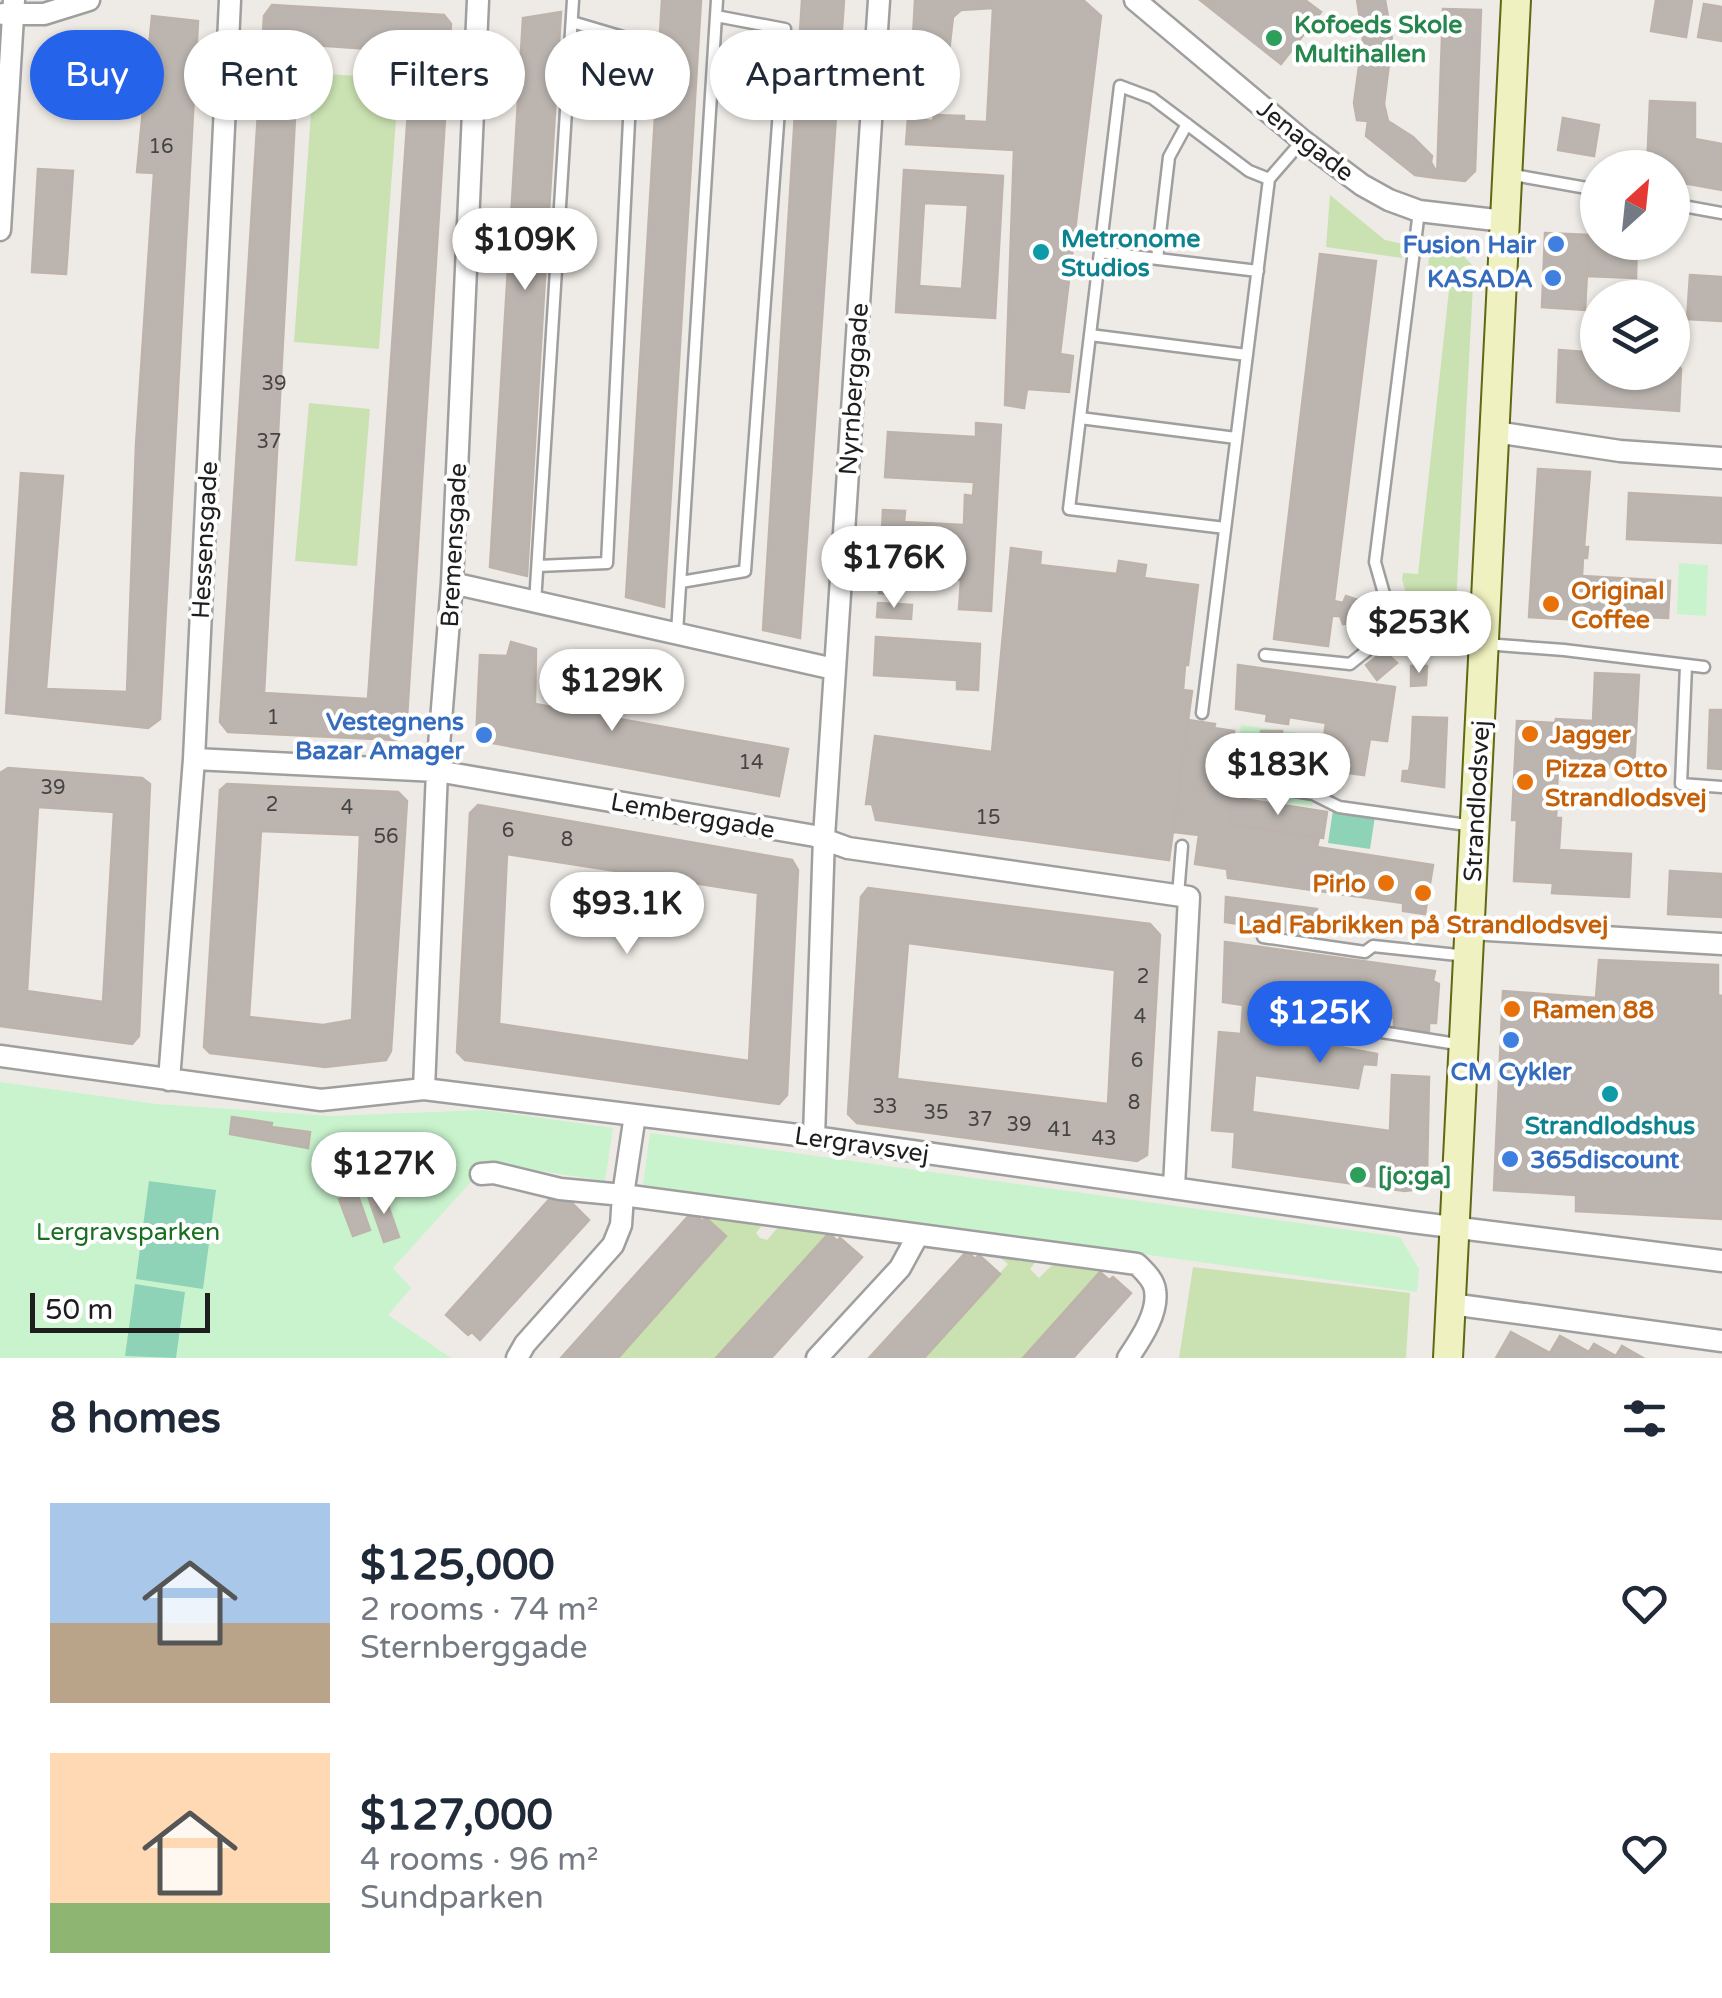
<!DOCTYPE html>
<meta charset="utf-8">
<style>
body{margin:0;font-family:"Varela Round",sans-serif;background:#f6f6f7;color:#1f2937;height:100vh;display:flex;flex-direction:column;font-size:38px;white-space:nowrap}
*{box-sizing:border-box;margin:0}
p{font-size:32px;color:#747a83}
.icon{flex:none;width:55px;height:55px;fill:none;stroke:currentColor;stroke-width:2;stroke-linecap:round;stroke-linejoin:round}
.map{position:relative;height:1358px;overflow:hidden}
.panel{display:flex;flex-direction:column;background:#fff;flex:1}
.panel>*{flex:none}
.guide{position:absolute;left:30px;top:30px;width:1000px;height:90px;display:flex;gap:20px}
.needle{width:65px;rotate:27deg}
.buttons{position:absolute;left:1580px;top:150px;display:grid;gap:20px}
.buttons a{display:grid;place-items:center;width:110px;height:110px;border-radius:50%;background:#fff;box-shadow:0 2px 8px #0004;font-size:50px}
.scale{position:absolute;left:30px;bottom:25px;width:180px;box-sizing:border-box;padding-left:10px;border:5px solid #1e1e1e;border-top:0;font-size:28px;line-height:35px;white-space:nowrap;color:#1e1e1e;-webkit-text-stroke:8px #fff;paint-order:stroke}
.price{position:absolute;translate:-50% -85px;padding:0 22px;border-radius:35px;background:#fff;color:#222;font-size:32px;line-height:65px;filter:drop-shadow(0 2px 5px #0008)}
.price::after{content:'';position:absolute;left:50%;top:60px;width:30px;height:22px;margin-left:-15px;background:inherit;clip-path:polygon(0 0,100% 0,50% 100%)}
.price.active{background:#2563eb;color:#fff}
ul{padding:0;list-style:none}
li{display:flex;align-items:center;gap:30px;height:250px;padding:0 50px}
li span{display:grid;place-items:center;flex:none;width:280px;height:200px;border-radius:0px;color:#555}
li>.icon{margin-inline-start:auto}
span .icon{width:120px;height:120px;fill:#fffc;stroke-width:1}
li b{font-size:42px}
h2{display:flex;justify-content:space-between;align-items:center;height:120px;padding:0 50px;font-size:42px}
.tag{padding:0 35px;border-radius:45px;background:#fff;box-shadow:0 2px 8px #0004;font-size:35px;line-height:90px}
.tag.active{background:#2563eb;color:#fff}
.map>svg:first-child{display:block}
</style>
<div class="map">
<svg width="1722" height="1358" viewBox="0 0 1722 1358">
<rect width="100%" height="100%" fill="#eeebe6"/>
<path fill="#cae2b2" d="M 314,73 L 399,79 L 379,349 L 294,342 Z
M 1330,195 L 1385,240 L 1403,244 L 1402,258 L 1326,247 Z
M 1430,246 L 1457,249 L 1474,267 L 1455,623 L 1417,620 L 1416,615 L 1412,616 L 1402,579 L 1403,573 L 1418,574 L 1451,272 L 1428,268 Z
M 309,403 L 370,409 L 357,566 L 295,561 Z
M 706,1218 L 764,1223 L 756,1233 L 760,1238 L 767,1240 L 780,1225 L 829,1233 L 716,1358 L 618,1358 L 726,1236 Z
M 997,1255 L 1037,1260 L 1030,1269 L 1039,1278 L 1054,1263 L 1100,1272 L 1023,1358 L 924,1358 L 1008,1264 Z
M 1193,1267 L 1410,1293 L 1406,1358 L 1179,1358 Z"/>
<path fill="#c8f3cc" d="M 72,42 L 102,45 L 100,69 L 85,81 L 70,80 Z
M 1679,563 L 1708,565 L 1706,616 L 1677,614 Z
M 1241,725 L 1323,736 L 1312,806 L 1235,795 Z
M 0,1082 L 157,1104 L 331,1116 L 484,1110 L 613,1128 L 605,1181 L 488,1163 L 393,1268 L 411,1288 L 388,1315 L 451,1358 L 0,1358 Z
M 650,1133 L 1400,1237 L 1419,1269 L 1417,1292 L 643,1185 Z"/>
<path fill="#8ed3b8" d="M 1333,810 L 1375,816 L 1370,849 L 1328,843 Z
M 149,1181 L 216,1190 L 203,1289 L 136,1279 Z
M 135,1284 L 185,1292 L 176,1358 L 125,1356 Z"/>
<path fill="#bbb4af" stroke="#beb3aa" stroke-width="2.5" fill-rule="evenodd" d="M 662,0 L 701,0 L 664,607 L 626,597 Z
M 802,0 L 844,0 L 800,638 L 763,630 Z
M 915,0 L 1083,0 L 1101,16 L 1060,354 L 1073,356 L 1069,392 L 1027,389 L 1024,408 L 1005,405 L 1014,150 L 906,144 L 908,118 L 933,121 L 934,115 L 964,116 L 964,121 L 987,122 L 993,8 L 961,10 L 953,17 L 944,94 L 910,94 Z
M 1200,0 L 1305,0 L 1321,12 L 1281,64 Z
M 1357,0 L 1385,0 L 1392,39 L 1384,104 L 1388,121 L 1413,137 L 1432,156 L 1431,162 L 1437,173 L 1437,178 L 1415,175 L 1366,136 L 1368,121 L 1357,120 L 1354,103 L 1363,37 Z
M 1656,0 L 1692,0 L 1686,37 L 1651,31 Z
M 1704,4 L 1722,7 L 1722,41 L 1698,37 Z
M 272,5 L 444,15 L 451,24 L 406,733 L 396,740 L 228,732 L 220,722 L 264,16 ZM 299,44 L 412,52 L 368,699 L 264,693 Z
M 1443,9 L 1481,10 L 1475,171 L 1465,181 L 1437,178 Z
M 561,12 L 527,576 L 490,567 L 523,18 Z
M 152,16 L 198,21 L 160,719 L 148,728 L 6,713 L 21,473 L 63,476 L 46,689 L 127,692 L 136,445 L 154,173 L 137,172 Z
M 1650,101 L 1695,103 L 1695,139 L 1722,144 L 1722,190 L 1672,181 L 1672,168 L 1647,168 Z
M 1563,118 L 1599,125 L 1594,156 L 1558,150 Z
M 38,169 L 73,171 L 66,274 L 32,272 Z
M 904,170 L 1003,176 L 995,318 L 896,312 ZM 924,203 L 968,205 L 962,289 L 919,286 Z
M 1545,233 L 1589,235 L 1585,310 L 1542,307 Z
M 1589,235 L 1598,235 L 1598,242 L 1637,242 L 1636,278 L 1587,276 Z
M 1320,254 L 1376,261 L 1334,601 L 1343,603 L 1346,596 L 1361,601 L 1357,622 L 1343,624 L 1340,616 L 1332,616 L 1328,646 L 1274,639 Z
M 1690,275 L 1722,277 L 1722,321 L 1687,319 Z
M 1559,350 L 1598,353 L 1598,372 L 1672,372 L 1673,359 L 1681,369 L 1679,411 L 1557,402 Z
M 976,423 L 1001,425 L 991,611 L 959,609 L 961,580 L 907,577 L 906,587 L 891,586 L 890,594 L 879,593 L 883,510 L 905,511 L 904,522 L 964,525 L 965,495 L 973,496 L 974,482 L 885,477 L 888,432 L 976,437 Z
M 1538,469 L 1590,472 L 1584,547 L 1588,547 L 1587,558 L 1583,558 L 1582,576 L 1670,581 L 1668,618 L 1616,616 L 1616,622 L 1529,617 Z
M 1629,493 L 1722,498 L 1722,543 L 1627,539 Z
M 1011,548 L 1041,552 L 1040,565 L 1117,574 L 1119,561 L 1146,565 L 1144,578 L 1198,585 L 1188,665 L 1185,665 L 1183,690 L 1192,691 L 1169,860 L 876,820 L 872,804 L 866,804 L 875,736 L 992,752 Z
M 878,603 L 912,605 L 911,619 L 877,617 Z
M 876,637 L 980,644 L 978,690 L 957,689 L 957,680 L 874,675 Z
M 511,642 L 536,649 L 535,704 L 788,749 L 779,796 L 476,740 L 480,655 L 507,656 Z
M 1384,651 L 1397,663 L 1377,680 L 1366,665 Z
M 1238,665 L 1395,687 L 1387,741 L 1370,739 L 1364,775 L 1341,772 L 1340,782 L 1334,781 L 1332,784 L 1323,782 L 1324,770 L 1319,768 L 1326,723 L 1289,717 L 1288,724 L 1266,721 L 1267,714 L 1236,709 Z
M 1411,666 L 1427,666 L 1426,685 L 1411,686 Z
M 1595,673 L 1639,675 L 1634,769 L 1558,765 L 1556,818 L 1561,818 L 1559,850 L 1631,854 L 1629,897 L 1552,893 L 1553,883 L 1514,881 L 1517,820 L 1512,820 L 1517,721 L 1555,723 L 1556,719 L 1593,721 Z
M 1710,710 L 1722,710 L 1722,769 L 1708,768 Z
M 1413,717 L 1447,718 L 1444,787 L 1402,781 L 1403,771 L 1409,771 L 1411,759 Z
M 1188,720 L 1215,724 L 1214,728 L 1234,731 L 1230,824 L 1319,838 L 1317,847 L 1433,865 L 1425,914 L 1403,911 L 1403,903 L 1228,878 L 1227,869 L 1195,864 L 1199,835 L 1173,832 Z
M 1261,731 L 1282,731 L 1282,750 L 1261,751 Z
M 8,768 L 142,778 L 150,784 L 139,1036 L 132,1044 L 0,1026 L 0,773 ZM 38,807 L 114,812 L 103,1002 L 27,991 Z
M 227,784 L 398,792 L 407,801 L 391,1051 L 386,1060 L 325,1067 L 210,1053 L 204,1047 L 220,790 ZM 261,831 L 360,835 L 352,1020 L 323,1025 L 249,1017 Z
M 1231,797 L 1327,812 L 1323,838 L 1230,824 Z
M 478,805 L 792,860 L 798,870 L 787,1095 L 779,1104 L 465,1060 L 457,1052 L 470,813 ZM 507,854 L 758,893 L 749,1061 L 499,1024 Z
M 1670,871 L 1722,874 L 1722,917 L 1668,914 Z
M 868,888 L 1150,924 L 1160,935 L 1147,1155 L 1137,1161 L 857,1123 L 848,1114 L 861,897 ZM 908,943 L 1115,970 L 1108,1104 L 897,1079 Z
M 1226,897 L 1317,909 L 1312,935 L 1225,922 Z
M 1225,942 L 1435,971 L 1433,981 L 1439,984 L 1436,1023 L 1429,1023 L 1429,1031 L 1394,1028 L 1394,1018 L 1276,1000 L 1274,1009 L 1259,1008 L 1259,1015 L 1338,1029 L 1335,1046 L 1377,1054 L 1376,1065 L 1363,1064 L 1358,1088 L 1255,1075 L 1252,1112 L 1390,1131 L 1392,1075 L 1429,1077 L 1427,1174 L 1421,1185 L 1412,1190 L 1405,1191 L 1233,1167 L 1235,1132 L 1212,1130 L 1219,1032 L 1241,1034 L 1243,1005 L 1223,1002 Z
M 1599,960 L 1718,965 L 1718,995 L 1722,996 L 1722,1219 L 1576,1211 L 1576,1195 L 1494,1190 L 1503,991 L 1596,998 Z
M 232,1117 L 272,1123 L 271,1127 L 310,1132 L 308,1148 L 230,1134 Z
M 383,1191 L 399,1237 L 384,1242 L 368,1196 Z
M 357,1193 L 370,1230 L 353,1236 L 339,1199 Z
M 554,1194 L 563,1202 L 567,1198 L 589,1220 L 480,1340 L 472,1332 L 468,1335 L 446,1315 Z
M 692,1212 L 702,1221 L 706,1218 L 726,1236 L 618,1358 L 561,1358 Z
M 829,1233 L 837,1241 L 840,1238 L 862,1257 L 774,1355 L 771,1358 L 716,1358 Z
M 967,1251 L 975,1259 L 979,1255 L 1000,1274 L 924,1358 L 869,1358 Z
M 1100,1272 L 1109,1280 L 1113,1277 L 1131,1293 L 1073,1358 L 1023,1358 Z
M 1511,1332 L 1550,1353 L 1560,1336 L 1589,1352 L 1594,1344 L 1616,1356 L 1622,1346 L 1643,1358 L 1496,1358 Z"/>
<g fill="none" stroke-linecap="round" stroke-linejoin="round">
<g stroke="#9f9f9f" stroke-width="15">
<path id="lane" d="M 1508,174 L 1598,190
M 1672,204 L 1722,213
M 1100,252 L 1258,271
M 1157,259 L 1169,157 L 1187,124
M 1090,335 L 1247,355
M 1080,418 L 1236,438
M 1225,528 L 1069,509 L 1120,86 L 1152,98 L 1249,171 L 1269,179
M 538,566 L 607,563 L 633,40 L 572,22
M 681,582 L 745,571 L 785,29 L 716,16
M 535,603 L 573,0
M 1394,629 L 1375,562 L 1419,211
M 677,633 L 717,0
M 1485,644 L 1564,650 L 1704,667
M 1265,655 L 1350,664 L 1394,629 L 1484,636
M 1686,666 L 1681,784 L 1722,787
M 1202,713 L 1269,179 L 1302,141
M 1254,784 L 1313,794 L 1339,807 L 1474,826
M 1178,895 L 1182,846
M 1263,937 L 1365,952 L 1373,946 L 1467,956
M 1275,1015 L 1463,1045"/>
</g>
<g stroke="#9f9f9f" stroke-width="25">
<path id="street" d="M 1135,0 L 1302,140 L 1362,185 L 1389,200 L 1419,211 L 1504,221
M 3,14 L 44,14 L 89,0
M 0,230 L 14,0
M 1495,432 L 1620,451 L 1722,458
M 452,583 L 834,669
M 194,759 L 437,771 L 815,836 L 848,848 L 1189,897 L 1174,1187
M 1470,929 L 1722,944
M 0,1056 L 321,1100 L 424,1089 L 814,1137 L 1412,1222 L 1722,1261
M 169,1080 L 194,759 L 230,0
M 424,1089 L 437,771 L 452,583 L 478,0
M 814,1137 L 824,837 L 879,0
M 481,1174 L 494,1173 L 560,1189 L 623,1195 L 1137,1264 C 1144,1271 1154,1280 1155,1290 C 1159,1313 1140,1340 1128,1358
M 1451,1304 L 1722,1341
M 517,1358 L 525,1344 L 613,1245 L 621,1225 L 623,1195 L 635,1115
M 817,1358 L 900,1268 L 918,1235"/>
</g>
<g stroke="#5f6813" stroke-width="32">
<path id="secondary" d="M 1448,1358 L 1516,0"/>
</g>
<use href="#lane" stroke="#fff" stroke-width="10"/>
<use href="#street" stroke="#fff" stroke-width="20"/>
<use href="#secondary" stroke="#eff1c0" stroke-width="28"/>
</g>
<g fill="#2e9e5b" stroke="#fff" stroke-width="4">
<circle cx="1274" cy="38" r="10"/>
<circle cx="1358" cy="1175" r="10"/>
</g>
<g fill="#3f7fe0" stroke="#fff" stroke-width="4">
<circle cx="1556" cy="244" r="10"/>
<circle cx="1553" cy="278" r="10"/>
<circle cx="484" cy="735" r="10"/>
<circle cx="1511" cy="1040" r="10"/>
<circle cx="1510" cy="1159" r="10"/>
</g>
<g fill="#0f9aa8" stroke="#fff" stroke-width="4">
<circle cx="1041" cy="252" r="10"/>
<circle cx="1610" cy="1094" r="10"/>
</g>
<g fill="#e8710a" stroke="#fff" stroke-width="4">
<circle cx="1551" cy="604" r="10"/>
<circle cx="1530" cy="734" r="10"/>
<circle cx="1525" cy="782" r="10"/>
<circle cx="1386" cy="883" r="10"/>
<circle cx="1423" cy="893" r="10"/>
<circle cx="1512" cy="1009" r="10"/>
</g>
<g text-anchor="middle" stroke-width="8" stroke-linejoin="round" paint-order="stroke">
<g font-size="20" fill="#454442">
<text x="161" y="153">16</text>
<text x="274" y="390">39</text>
<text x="269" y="448">37</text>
<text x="273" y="724">1</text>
<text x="751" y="769">14</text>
<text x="53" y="794">39</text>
<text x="272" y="811">2</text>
<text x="347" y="814">4</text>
<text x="988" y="824">15</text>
<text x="508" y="837">6</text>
<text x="386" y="843">56</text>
<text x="567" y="846">8</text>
<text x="1143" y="983">2</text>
<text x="1140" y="1023">4</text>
<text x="1137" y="1067">6</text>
<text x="1134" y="1109">8</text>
<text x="885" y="1113">33</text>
<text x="936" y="1119">35</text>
<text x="980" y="1126">37</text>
<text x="1019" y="1131">39</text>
<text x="1060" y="1136">41</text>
<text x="1104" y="1145">43</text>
</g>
<g font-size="25" font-weight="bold" fill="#27864d" stroke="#fff" text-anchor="start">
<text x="1294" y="33">Kofoeds Skole<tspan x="1294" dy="29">Multihallen</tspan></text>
<text x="1378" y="1184">[jo:ga]</text>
</g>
<g font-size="25" fill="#1e1e1e" stroke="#fff">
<text transform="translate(1306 140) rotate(38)" y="9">Jenagade</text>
<text transform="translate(853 389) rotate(-86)" y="9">Nyrnberggade</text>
<text transform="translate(204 540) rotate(-87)" y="9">Hessensgade</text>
<text transform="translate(453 545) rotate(-87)" y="9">Bremensgade</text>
<text transform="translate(1476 801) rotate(-87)" y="9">Strandlodsvej</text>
<text transform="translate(693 815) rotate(10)" y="9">Lemberggade</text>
<text transform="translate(862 1144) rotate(8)" y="9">Lergravsvej</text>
</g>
<g font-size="25" font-weight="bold" fill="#0d838f" stroke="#fff" text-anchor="start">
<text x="1061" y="247">Metronome<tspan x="1061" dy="29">Studios</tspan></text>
<text x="1610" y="1134" text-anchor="middle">Strandlodshus</text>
</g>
<g font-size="25" font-weight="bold" fill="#366cbe" stroke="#fff" text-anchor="end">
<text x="1536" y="253">Fusion Hair</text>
<text x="1533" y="287">KASADA</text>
<text x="464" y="730">Vestegnens<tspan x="464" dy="29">Bazar Amager</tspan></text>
<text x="1511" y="1080" text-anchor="middle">CM Cykler</text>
<text x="1530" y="1168" text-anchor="start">365discount</text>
</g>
<g font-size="25" font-weight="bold" fill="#c56008" stroke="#fff" text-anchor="start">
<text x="1571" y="599">Original<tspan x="1571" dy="29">Coffee</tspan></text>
<text x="1550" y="743">Jagger</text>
<text x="1545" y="777">Pizza Otto<tspan x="1545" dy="29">Strandlodsvej</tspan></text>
<text x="1366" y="892" text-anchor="end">Pirlo</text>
<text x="1423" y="933" text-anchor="middle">Lad Fabrikken på Strandlodsvej</text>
<text x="1532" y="1018">Ramen 88</text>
</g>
<g font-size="25" fill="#196f20" stroke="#fff">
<text x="128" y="1240">Lergravsparken</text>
</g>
</g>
</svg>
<div class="buttons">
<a><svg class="needle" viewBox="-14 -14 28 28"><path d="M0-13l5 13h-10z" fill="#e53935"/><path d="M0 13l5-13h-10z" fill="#747a83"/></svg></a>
<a><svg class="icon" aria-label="layers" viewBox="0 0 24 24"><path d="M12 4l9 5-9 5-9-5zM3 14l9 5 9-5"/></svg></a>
</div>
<div class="scale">50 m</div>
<b class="price" style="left:525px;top:293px">$109K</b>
<b class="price" style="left:894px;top:611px">$176K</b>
<b class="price" style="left:1419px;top:676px">$253K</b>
<b class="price" style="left:612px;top:734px">$129K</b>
<b class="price" style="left:1278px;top:818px">$183K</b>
<b class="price" style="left:627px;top:957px">$93.1K</b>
<b class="price active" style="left:1320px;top:1066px">$125K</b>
<b class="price" style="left:384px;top:1217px">$127K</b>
<div class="guide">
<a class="tag active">Buy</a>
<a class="tag">Rent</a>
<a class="tag">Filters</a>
<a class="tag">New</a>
<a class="tag">Apartment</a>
</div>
</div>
<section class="panel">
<h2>8 homes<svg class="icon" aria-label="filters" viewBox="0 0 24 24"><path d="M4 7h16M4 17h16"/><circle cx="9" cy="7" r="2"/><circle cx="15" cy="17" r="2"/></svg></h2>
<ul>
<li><span style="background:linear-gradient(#a9c7e8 60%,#b9a48a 0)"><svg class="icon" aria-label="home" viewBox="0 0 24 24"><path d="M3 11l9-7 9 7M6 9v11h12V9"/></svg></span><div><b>$125,000</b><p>2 rooms · 74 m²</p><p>Sternberggade</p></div><svg class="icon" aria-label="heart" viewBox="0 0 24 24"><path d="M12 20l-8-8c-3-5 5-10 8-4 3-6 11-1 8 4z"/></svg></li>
<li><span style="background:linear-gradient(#ffd9b3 75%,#8fb573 0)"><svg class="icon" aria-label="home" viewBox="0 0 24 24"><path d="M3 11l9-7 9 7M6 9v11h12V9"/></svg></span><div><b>$127,000</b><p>4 rooms · 96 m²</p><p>Sundparken</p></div><svg class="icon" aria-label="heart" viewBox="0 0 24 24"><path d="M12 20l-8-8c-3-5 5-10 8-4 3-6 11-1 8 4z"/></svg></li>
</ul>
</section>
